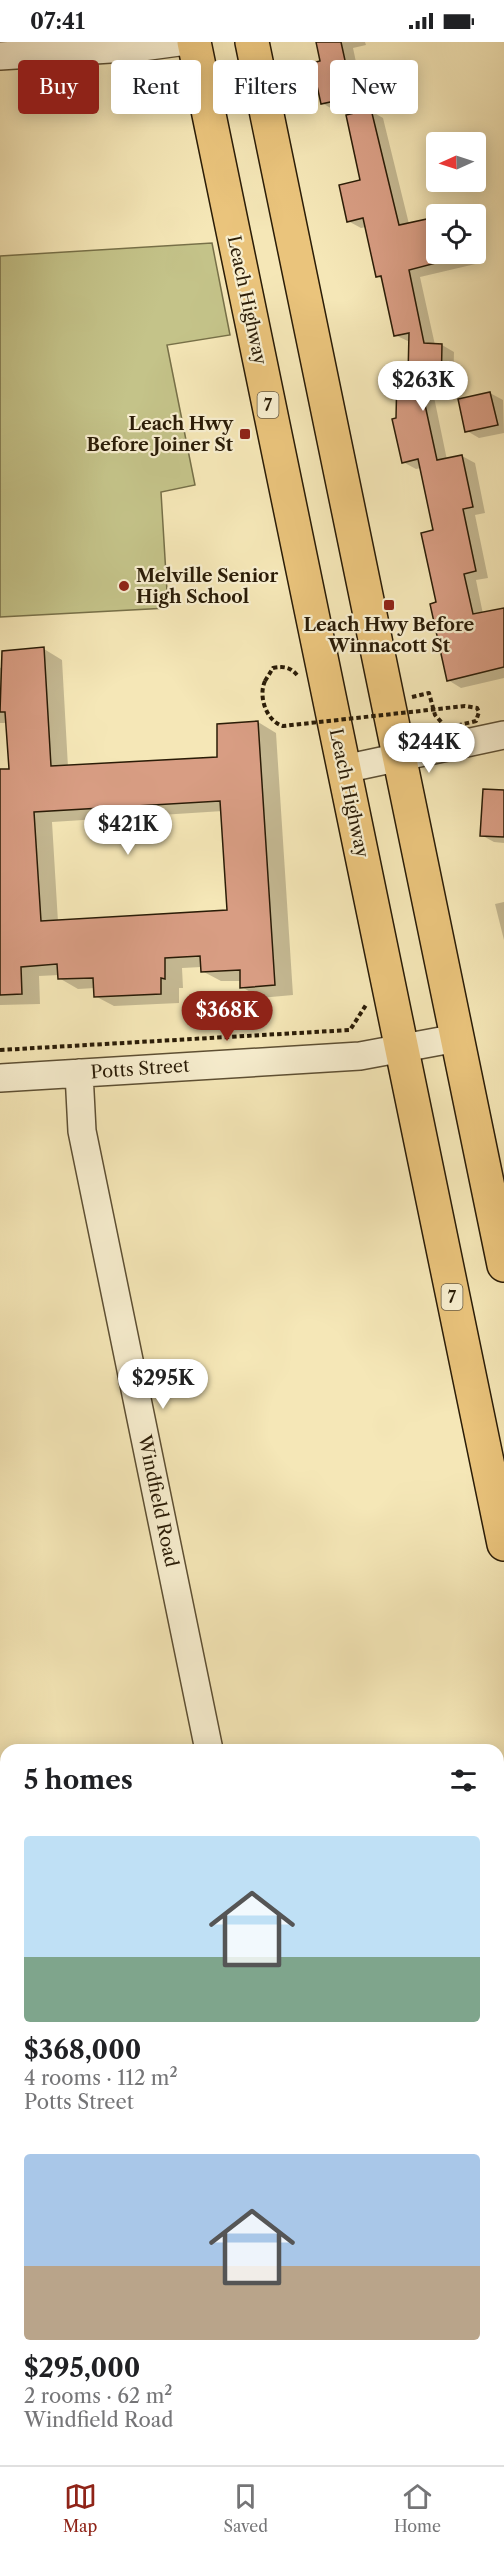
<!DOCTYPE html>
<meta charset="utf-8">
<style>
body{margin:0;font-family:"Libre Caslon Text",serif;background:#f6f6f6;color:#202124;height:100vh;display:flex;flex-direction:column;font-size:22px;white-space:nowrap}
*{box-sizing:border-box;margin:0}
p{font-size:20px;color:#757577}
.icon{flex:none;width:33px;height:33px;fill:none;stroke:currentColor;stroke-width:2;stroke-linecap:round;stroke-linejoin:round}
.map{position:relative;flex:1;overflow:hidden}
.details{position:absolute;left:0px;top:1702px;width:504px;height:722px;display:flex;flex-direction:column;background:#fff;border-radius:18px 18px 0 0;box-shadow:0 3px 15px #0003}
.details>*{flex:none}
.top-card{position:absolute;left:18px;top:18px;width:468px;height:54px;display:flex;gap:12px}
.needle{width:39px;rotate:267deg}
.fabs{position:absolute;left:426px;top:90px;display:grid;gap:12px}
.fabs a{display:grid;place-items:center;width:60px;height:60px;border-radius:6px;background:#fff;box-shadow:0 3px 15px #0003;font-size:30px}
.price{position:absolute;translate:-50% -51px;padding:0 14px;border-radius:21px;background:#fff;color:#222;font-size:20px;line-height:39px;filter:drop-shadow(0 2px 3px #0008)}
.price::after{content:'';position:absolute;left:50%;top:36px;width:18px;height:14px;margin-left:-9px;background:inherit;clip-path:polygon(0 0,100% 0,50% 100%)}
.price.selected{background:#8f2418;color:#fff}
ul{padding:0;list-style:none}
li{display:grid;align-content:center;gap:12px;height:318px;padding:0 24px}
li span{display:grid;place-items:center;height:186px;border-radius:6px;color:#555}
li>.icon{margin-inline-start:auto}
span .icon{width:108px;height:108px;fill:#fffc;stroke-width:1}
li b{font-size:26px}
h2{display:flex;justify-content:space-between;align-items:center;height:72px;padding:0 24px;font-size:26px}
.chip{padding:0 21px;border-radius:6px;background:#fff;box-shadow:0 3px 15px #0003;font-size:21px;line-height:54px}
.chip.selected{background:#8f2418;color:#fff}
.status{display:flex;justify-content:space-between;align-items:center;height:42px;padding:0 30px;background:#fff;direction:ltr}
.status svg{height:16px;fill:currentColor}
.tabs{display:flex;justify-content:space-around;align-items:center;height:84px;border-top:2px solid #e0e0e0;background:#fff;font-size:16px;color:#757577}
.tabs a{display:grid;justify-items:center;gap:3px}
.tabs .selected{color:#8f2418}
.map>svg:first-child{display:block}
</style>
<div class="status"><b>07:41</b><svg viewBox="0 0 49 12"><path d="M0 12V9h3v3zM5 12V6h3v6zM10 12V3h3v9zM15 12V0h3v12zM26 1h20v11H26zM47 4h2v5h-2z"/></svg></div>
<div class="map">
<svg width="504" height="2423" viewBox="0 0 504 2423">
<rect width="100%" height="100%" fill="#f5e7b7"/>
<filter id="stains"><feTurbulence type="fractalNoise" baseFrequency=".00333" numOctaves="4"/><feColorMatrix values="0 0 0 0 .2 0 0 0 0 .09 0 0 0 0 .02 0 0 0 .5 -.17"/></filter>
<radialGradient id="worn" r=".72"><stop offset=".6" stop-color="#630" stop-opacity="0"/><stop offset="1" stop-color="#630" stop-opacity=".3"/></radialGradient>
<path fill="#c4c389" stroke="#777048" stroke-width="1.5" d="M 212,201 L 230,293 L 167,303 L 195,443 L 161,450 L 168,566 L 0,575 L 0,214 Z"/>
<path fill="#0003" fill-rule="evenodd" d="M 317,0 L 365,0 L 366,3 L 353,6 L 365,62 L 334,68 L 322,61 L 322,20 Z
M 371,69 L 383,76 L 409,182 L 436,176 L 436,212 L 476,212 L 476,180 L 484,220 L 420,235 L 435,303 L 442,303 L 454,310 L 453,356 L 434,355 L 447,418 L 462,414 L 475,421 L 485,471 L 475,473 L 488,536 L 476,538 L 483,572 L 504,567 L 504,636 L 461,646 L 448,638 L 438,562 L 435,489 L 421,426 L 416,427 L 403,420 L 397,377 L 409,334 L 410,300 L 395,293 L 384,238 L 377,234 L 366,185 L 361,186 L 348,179 L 362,139 Z
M 490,351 L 503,358 L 504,391 L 479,396 L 467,389 Z
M 44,607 L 62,618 L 68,725 L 219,716 L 258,680 L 276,691 L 293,953 L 260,956 L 242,945 L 242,939 L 221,939 L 202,929 L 202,925 L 182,926 L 183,946 L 179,946 L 179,961 L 114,964 L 95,954 L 95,946 L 78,947 L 59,936 L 59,933 L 39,934 L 40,962 L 0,963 L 0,729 L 10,728 L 7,681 L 0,681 L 0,626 ZM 223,769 L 229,870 L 58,880 L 52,780 Z
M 504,750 L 504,801 L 494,800 L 481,793 Z
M 504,860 L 504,898 L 495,862 Z"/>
<path fill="#d89d83" stroke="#2a1c07" stroke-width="1.5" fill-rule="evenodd" d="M 316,0 L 341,0 L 353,55 L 321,62 L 312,21 L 320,19 Z
M 371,67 L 399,183 L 436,175 L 436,221 L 409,228 L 424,301 L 442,302 L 441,350 L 422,349 L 437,418 L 462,413 L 473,465 L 463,467 L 476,529 L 464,532 L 473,572 L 504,566 L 504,625 L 447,639 L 430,562 L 436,560 L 421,491 L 433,488 L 418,417 L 402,421 L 392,377 L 396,376 L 397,332 L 408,333 L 409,291 L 394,294 L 381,234 L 376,235 L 363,176 L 347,180 L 339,143 L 360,138 L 346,73 Z
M 490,350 L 498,383 L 465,390 L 458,357 Z
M 44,605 L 51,724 L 217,715 L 217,682 L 258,679 L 275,943 L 240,946 L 240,928 L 201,930 L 200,914 L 165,916 L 165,937 L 161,936 L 161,952 L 94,955 L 93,936 L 58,937 L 57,922 L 21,925 L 22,952 L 0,953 L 0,727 L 9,727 L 5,670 L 0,670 L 2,609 ZM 220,759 L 227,868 L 41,879 L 34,770 Z
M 483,747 L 504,748 L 504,795 L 480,794 Z"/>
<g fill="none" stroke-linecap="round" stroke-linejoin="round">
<g stroke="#5d4f33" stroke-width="30">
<path id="minor" d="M 0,14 L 142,5 L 179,0
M 344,727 L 504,693
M 79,1031 L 82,1089 L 209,1708
M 0,1036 L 360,1014 L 457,996
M 0,1847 L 6,1845
M 498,2048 L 504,2046
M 0,2206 L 6,2203
M 348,2418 L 349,2423"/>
</g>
<g stroke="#2a1c07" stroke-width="36">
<path id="highway" d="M 194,0 L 504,1502
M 252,0 L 504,1223"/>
</g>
<path stroke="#2a1c07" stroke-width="4" stroke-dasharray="4.5 3" stroke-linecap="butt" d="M 265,639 L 273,626 C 284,624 290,625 297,633
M 412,655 L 429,651 L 435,673 L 443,682
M 0,1008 L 350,988 L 366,963"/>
<use href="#minor" stroke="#f8efd0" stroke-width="27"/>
<use href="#highway" stroke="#eac47c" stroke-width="33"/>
<path stroke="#2a1c07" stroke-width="4" stroke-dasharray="4.5 3" stroke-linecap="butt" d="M 265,639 C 258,654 266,679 283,684 L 465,664 L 477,666 L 479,670 L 476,679 L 455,684"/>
</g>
<g fill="#8f2418" stroke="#f8efd0" stroke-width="2">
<rect x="239" y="386" width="12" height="12" rx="3"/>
<circle cx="124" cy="544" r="6"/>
<rect x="383" y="557" width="12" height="12" rx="3"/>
</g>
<g text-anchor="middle" stroke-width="4.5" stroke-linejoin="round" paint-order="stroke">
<g fill="#f8efd0" stroke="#685b43" stroke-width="1.5">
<rect x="257.5" y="350" width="21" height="26" rx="4.5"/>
<rect x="441.5" y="1242" width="21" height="26" rx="4.5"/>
</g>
<g font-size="16" font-weight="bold" fill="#2a1c07">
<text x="268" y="369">7</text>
<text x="452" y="1261">7</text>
</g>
<g font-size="18" fill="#2a1c07" stroke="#f8efd0">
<text transform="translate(247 258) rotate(78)" y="6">Leach Highway</text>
<text transform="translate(349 751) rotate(78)" y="6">Leach Highway</text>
<text transform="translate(140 1027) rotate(-4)" y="6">Potts Street</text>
<text transform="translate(158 1459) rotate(78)" y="6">Windfield Road</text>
</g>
<g font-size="18" font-weight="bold" fill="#2a1c07" stroke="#f8efd0" text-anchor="end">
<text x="233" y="388">Leach Hwy<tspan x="233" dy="21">Before Joiner St</tspan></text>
<text x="136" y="540" text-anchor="start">Melville Senior<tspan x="136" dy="21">High School</tspan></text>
<text x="389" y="589" text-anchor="middle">Leach Hwy Before<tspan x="389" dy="21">Winnacott St</tspan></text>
</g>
</g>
<rect width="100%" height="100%" filter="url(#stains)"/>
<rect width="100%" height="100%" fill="url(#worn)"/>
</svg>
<div class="fabs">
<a><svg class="needle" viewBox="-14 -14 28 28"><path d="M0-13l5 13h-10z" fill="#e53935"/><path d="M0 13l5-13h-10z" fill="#757577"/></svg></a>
<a><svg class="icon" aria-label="locate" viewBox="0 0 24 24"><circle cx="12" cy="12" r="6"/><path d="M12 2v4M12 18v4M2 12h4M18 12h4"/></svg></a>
</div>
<b class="price" style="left:423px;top:370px">$263K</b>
<b class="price" style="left:429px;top:732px">$244K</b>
<b class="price" style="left:128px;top:814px">$421K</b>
<b class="price selected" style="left:227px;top:1000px">$368K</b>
<b class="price" style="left:163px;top:1368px">$295K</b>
<div class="top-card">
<a class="chip selected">Buy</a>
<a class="chip">Rent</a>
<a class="chip">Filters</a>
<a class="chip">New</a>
</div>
<section class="details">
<h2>5 homes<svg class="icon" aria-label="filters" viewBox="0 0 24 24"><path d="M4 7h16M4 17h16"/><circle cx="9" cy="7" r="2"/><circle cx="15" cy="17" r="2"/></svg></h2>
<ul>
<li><span style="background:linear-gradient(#bfe0f5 65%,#7fa58c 0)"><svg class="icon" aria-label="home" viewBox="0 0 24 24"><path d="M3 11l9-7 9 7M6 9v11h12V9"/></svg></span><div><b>$368,000</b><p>4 rooms · 112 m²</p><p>Potts Street</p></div></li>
<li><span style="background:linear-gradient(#a9c7e8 60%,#b9a48a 0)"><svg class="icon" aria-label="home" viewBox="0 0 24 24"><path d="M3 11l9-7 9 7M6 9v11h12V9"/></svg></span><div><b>$295,000</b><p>2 rooms · 62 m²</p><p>Windfield Road</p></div></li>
</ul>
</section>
</div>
<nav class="tabs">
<a class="selected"><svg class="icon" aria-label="map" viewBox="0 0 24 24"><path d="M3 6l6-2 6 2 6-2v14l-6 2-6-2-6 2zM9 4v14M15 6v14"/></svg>Map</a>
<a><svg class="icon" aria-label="saved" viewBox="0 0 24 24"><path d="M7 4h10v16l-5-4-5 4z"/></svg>Saved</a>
<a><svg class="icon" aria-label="home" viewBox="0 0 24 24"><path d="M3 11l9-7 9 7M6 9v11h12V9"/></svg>Home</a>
</nav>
